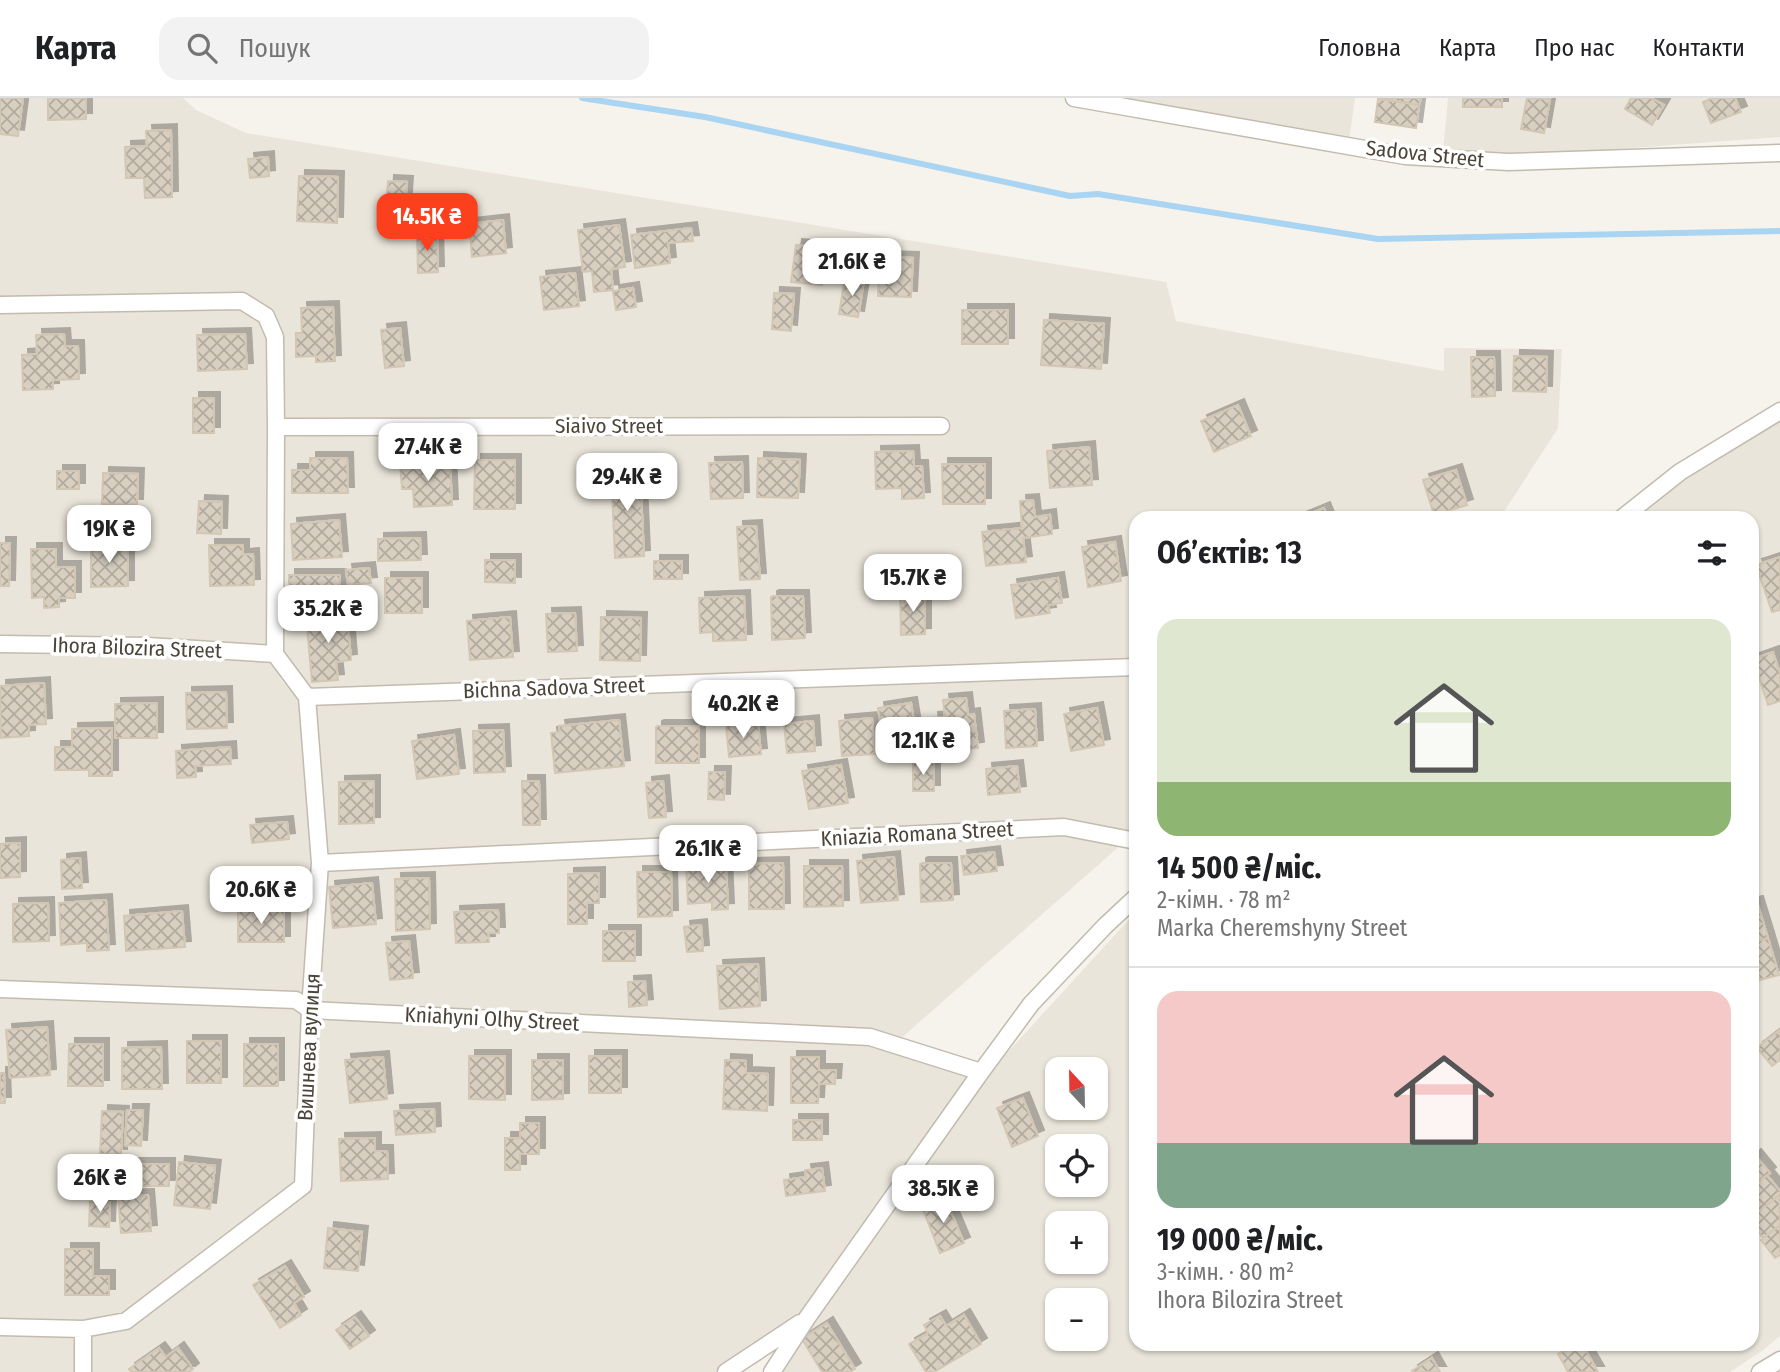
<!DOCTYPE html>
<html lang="uk">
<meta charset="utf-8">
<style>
body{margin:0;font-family:"Fira Sans Condensed",sans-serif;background:#f2f2f2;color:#202124;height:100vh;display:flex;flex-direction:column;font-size:26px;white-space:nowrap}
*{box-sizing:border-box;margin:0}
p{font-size:23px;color:#757577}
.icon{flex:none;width:38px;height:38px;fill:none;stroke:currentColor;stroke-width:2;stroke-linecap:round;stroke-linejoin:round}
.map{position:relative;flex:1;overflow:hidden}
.details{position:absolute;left:1129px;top:413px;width:630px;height:840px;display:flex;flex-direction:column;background:#fff;border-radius:21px;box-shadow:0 2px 5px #0004}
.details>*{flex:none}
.needle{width:46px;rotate:338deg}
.fabs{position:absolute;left:1045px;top:959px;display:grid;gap:14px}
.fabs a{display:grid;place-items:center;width:63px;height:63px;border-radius:14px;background:#fff;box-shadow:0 2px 5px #0004;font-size:35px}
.price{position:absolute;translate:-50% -60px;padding:0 16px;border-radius:14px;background:#fff;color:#222;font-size:23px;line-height:46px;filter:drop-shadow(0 2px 4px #0008)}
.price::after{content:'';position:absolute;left:50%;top:42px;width:21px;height:16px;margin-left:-10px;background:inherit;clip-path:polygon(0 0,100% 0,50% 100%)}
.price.selected{background:#fc3f1d;color:#fff}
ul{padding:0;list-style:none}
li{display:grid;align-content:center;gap:14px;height:371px;padding:0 28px}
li+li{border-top:2px solid #e0e0e0}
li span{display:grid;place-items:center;height:217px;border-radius:21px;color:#555}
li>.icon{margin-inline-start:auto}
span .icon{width:126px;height:126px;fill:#fffc;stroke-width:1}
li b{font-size:30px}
h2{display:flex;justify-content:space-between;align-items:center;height:84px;padding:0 28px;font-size:30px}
header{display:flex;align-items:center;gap:42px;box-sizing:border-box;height:98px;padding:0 35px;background:#fff;border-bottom:2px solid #e0e0e0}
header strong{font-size:33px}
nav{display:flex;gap:38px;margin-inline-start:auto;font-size:24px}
.search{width:490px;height:63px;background:#f2f2f2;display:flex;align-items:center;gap:18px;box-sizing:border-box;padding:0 24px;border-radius:21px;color:#757577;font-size:26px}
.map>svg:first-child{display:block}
</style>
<header>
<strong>Карта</strong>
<div class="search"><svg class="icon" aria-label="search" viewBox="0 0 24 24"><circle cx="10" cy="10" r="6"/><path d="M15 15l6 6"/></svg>Пошук</div>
<nav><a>Головна</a><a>Карта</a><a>Про нас</a><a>Контакти</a></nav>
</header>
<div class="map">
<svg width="1780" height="1274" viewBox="0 0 1780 1274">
<defs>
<pattern id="building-cross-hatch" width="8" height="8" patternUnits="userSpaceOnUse" patternTransform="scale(1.75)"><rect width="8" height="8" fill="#d8cfc1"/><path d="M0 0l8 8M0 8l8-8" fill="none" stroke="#b1aa9e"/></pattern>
<filter id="shadow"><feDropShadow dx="6" dy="-6" stdDeviation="0" flood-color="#0004"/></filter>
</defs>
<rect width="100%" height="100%" fill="#f6f3ec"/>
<path fill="#eae5da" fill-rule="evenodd" d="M 0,0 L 183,0 L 196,12 L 246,35 L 1166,184 L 1176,223 L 1444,273 L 1444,250 L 1562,251 L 1558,330 L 1500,420 L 1136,420 L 1136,564 L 307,594 L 280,554 L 282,323 L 281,250 L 258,206 L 0,201 Z
M 1107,0 L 1355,0 L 1349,43 Z
M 1448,0 L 1780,0 L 1780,39 L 1524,58 L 1443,55 Z
M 236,210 L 244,212 L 260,224 L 268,241 L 269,550 L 0,540 L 0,213 Z
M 1780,320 L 1780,1238 L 1762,1253 L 1730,1274 L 779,1274 L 818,1216 L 985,979 L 1136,814 L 1136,1246 L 1752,1246 L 1752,420 L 1631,420 L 1684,379 ZM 1057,971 L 1096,971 L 1096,1010 L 1057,1010 ZM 1057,1048 L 1096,1048 L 1096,1087 L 1057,1087 ZM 1057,1125 L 1096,1125 L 1096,1164 L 1057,1164 ZM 1057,1202 L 1096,1202 L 1096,1241 L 1057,1241 Z
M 0,552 L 145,554 L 271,561 L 282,583 L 298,600 L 302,611 L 314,762 L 305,902 L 0,885 Z
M 1136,575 L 1136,734 L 1132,737 L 1078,726 L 325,758 L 312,605 Z
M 1066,736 L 1122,746 L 899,942 L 316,905 L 325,770 Z
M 0,897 L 287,908 L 304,914 L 298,1083 L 125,1217 L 92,1225 L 0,1223 Z
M 316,917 L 862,945 L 972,977 L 807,1212 L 715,1274 L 87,1274 L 89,1242 L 91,1238 L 139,1222 L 304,1096 Z
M 0,1235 L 79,1236 L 76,1274 L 0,1274 Z"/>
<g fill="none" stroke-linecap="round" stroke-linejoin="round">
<path stroke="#a9d4f2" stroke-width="6" d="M 582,0 L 705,19 L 1070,98 L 1098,96 L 1378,141 L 1780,133"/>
</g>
<path fill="url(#building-cross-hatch)" stroke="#d3c7b4" stroke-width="2" filter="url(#shadow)" d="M 0,0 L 23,0 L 18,38 L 0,36 Z
M 48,0 L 86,0 L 86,21 L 48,22 Z
M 1379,0 L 1421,0 L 1419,7 Z
M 1463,0 L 1502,0 L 1502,9 L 1463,9 Z
M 1527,0 L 1550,1 L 1544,35 L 1521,31 Z
M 1631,0 L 1651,0 L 1664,7 L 1652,27 L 1625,11 Z
M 1713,0 L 1735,0 L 1741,14 L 1711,25 L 1703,4 Z
M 1378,1 L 1419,7 L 1416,30 L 1375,24 Z
M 171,32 L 172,99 L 145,100 L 144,80 L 126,80 L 125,49 L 147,48 L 146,33 Z
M 268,59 L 269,78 L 250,80 L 248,61 Z
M 299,78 L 338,79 L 337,125 L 297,123 Z
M 388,83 L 407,84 L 405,113 L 386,112 Z
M 503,122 L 506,155 L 472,159 L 469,126 Z
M 619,127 L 625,169 L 611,171 L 613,192 L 594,194 L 592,173 L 583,174 L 578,132 Z
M 691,130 L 693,143 L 668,145 L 670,165 L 635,170 L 631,137 Z
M 419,135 L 437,136 L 438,174 L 418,175 L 417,136 Z
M 796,147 L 826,150 L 822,187 L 791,184 Z
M 880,159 L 913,160 L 911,199 L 878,198 Z
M 575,175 L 579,208 L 544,212 L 540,179 Z
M 845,180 L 864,183 L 858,219 L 839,216 Z
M 633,190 L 636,209 L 616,212 L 613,193 Z
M 774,195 L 794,196 L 791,233 L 772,231 Z
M 333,209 L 335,263 L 316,264 L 316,258 L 296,259 L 296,235 L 302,235 L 301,210 Z
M 962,212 L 1008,212 L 1008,246 L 962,246 Z
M 1044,222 L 1104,226 L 1101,271 L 1041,267 Z
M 400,230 L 404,268 L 385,270 L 381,232 Z
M 64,236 L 65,248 L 78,248 L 79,281 L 53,282 L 53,291 L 23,292 L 22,257 L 37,256 L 36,237 Z
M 245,236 L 247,271 L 198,273 L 197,237 Z
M 1514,258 L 1547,259 L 1546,294 L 1513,293 Z
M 1471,259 L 1494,259 L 1495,298 L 1472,299 Z
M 193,300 L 214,300 L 214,335 L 193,335 Z
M 1238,307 L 1251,338 L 1214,354 L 1201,323 Z
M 1089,349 L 1092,387 L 1050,390 L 1047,353 Z
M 913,353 L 914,368 L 922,368 L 924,400 L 902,401 L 902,390 L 876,391 L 875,354 Z
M 310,360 L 347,360 L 348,395 L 292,395 L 292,372 L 310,372 Z
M 758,360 L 800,362 L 798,400 L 757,399 Z
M 475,362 L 515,362 L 515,411 L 474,411 Z
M 450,363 L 452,407 L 414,409 L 413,391 L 402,391 L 400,366 Z
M 742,364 L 743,400 L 711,401 L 709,365 Z
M 942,366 L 985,366 L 985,406 L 943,406 Z
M 640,371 L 644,458 L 615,460 L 611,372 Z
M 1456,372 L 1467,407 L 1434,417 L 1423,382 Z
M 57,373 L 79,373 L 79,391 L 57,391 Z
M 103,375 L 138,376 L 137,407 L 102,406 Z
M 1033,402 L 1035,419 L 1050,417 L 1052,436 L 1023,440 L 1026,464 L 986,468 L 982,434 L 1022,430 L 1020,403 Z
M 199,403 L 222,404 L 221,436 L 197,435 Z
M 1324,410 L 1328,420 L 1300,420 Z
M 339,422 L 342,459 L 293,462 L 291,426 Z
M 756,428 L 760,481 L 740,482 L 737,429 Z
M 420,440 L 421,462 L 378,463 L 378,441 Z
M 1115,444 L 1121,483 L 1088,489 L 1082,449 Z
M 0,445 L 10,445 L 9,488 L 0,488 Z
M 91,446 L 128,446 L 128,488 L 91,489 Z
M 209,447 L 243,447 L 243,457 L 253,456 L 254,487 L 210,488 Z
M 31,451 L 56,451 L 56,469 L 75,469 L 75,500 L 59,500 L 59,509 L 44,510 L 44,499 L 32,500 Z
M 1780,459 L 1780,512 L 1772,514 L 1756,467 Z
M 485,462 L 515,462 L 515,485 L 485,484 Z
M 654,463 L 682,463 L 682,481 L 654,481 Z
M 369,470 L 371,485 L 348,487 L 346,472 Z
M 289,477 L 340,477 L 340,498 L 289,499 Z
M 385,480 L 422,480 L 422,515 L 385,515 Z
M 1058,480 L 1062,505 L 1048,507 L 1050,515 L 1016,520 L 1011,487 Z
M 923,495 L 925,498 L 925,536 L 901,537 L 900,496 Z
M 744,498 L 746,542 L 713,543 L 713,534 L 700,535 L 699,500 Z
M 773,498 L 803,498 L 805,540 L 772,542 L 771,499 Z
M 347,515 L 351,562 L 336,564 L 338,582 L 312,584 L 306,519 Z
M 575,515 L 577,553 L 548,554 L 546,516 Z
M 510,519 L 513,559 L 470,562 L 467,523 Z
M 601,519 L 641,520 L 640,563 L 600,562 Z
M 1773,554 L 1780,576 L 1780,603 L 1768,607 L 1753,561 Z
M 44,585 L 46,626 L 29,627 L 29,638 L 1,640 L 0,588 Z
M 226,594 L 227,630 L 187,631 L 186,595 Z
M 966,600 L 968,617 L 974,616 L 978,650 L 936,655 L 932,620 L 945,619 L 943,602 Z
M 157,605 L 157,640 L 115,640 L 115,606 Z
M 911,605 L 917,642 L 884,647 L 878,610 Z
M 1097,610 L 1104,647 L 1071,653 L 1064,616 Z
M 1035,611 L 1037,648 L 1006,650 L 1004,613 Z
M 872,620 L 875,656 L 842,658 L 839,623 Z
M 619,622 L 624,668 L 555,675 L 551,635 L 560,634 L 559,628 Z
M 813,623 L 815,653 L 787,655 L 784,626 Z
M 758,625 L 761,656 L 729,659 L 726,627 Z
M 658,628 L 699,628 L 699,665 L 656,665 L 656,629 Z
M 112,630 L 112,678 L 89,678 L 89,672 L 55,672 L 55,649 L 72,649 L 72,631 Z
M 503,632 L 505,674 L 474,675 L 473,633 Z
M 454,637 L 459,676 L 417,681 L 412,643 Z
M 230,649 L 231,666 L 195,668 L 196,679 L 177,680 L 176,653 Z
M 915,664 L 934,665 L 934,693 L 913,693 L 913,665 Z
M 841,667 L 848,705 L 809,711 L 802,673 Z
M 1017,668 L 1020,694 L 988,697 L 986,671 Z
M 709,674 L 725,674 L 724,702 L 708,701 Z
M 374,683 L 374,725 L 339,726 L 339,684 Z
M 522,683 L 539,683 L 540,727 L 523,727 Z
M 663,683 L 666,719 L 649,720 L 646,685 Z
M 287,724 L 289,741 L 252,745 L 250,727 Z
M 20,745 L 20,779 L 0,780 L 0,746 Z
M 994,754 L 997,773 L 964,777 L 961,758 Z
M 894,759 L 898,802 L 861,805 L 857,763 Z
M 80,760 L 82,790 L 62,791 L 61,762 Z
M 783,765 L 784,811 L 749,811 L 749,766 Z
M 922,765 L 951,765 L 953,802 L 921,804 L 920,766 Z
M 726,766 L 728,811 L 712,812 L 712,804 L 688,806 L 686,768 Z
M 804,768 L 842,768 L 843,808 L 804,809 Z
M 637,774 L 671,774 L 672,818 L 638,819 Z
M 599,775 L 599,805 L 587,805 L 587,826 L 568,826 L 568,776 Z
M 429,780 L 430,831 L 396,833 L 395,781 Z
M 372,785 L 376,826 L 333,830 L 329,789 Z
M 106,802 L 109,852 L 87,853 L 87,845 L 61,847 L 59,805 Z
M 1757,804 L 1768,840 L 1752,845 L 1752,805 Z
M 48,805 L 49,843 L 13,844 L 13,806 Z
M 238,812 L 284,812 L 284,844 L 238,844 Z
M 498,812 L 499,835 L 488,835 L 489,844 L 456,845 L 454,814 Z
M 182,813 L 185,849 L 126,853 L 124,818 Z
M 701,827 L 703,853 L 687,854 L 684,829 Z
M 603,833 L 635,833 L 635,863 L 603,863 Z
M 1768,840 L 1779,877 L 1760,882 L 1752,856 L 1752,845 Z
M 409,843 L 413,880 L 390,882 L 386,845 Z
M 758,866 L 760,908 L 720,911 L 717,868 Z
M 645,883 L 647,907 L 629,909 L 628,884 Z
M 47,929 L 50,977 L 10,980 L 6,932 Z
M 1780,932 L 1780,962 L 1772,968 L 1757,950 Z
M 187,943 L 221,943 L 221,985 L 187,985 Z
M 69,946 L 103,946 L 103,988 L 68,988 Z
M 244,946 L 278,946 L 278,988 L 244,988 Z
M 161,949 L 162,991 L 122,991 L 122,950 Z
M 469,958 L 505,958 L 505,1002 L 469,1001 Z
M 589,958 L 621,958 L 621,995 L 589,995 Z
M 383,959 L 387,1001 L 350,1005 L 345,962 Z
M 791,959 L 819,959 L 819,972 L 836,972 L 835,986 L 819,986 L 818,1005 L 791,1005 Z
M 532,962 L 563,962 L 563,1001 L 532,1002 Z
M 725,962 L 746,963 L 746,975 L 768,976 L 767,1013 L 723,1011 Z
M 0,975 L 4,975 L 5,1005 L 0,1005 Z
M 1023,1000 L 1038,1038 L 1012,1049 L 997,1010 Z
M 434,1011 L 435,1034 L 396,1037 L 394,1013 Z
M 127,1012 L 143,1012 L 141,1048 L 125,1047 Z
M 102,1013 L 123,1014 L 121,1057 L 100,1056 Z
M 793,1022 L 822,1022 L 822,1042 L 793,1042 Z
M 520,1025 L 539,1025 L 539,1056 L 520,1056 L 520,1072 L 505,1072 L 505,1040 L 520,1040 Z
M 375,1040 L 375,1053 L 387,1053 L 388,1081 L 341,1083 L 339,1041 Z
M 1755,1057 L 1770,1075 L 1752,1089 L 1752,1060 Z
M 179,1064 L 215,1068 L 210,1111 L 174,1107 Z
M 133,1066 L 169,1066 L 169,1088 L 133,1088 Z
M 822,1070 L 825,1093 L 786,1098 L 784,1082 L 806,1079 L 805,1072 Z
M 1767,1077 L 1780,1093 L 1780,1097 L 1752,1119 L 1752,1089 Z
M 148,1097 L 151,1133 L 121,1135 L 118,1098 Z
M 1779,1097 L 1780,1127 L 1763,1140 L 1752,1126 L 1752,1119 Z
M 945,1100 L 964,1145 L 940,1155 L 922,1109 Z
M 90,1104 L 110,1104 L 109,1129 L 89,1128 Z
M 1780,1127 L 1780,1157 L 1775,1160 L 1761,1142 Z
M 328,1130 L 362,1134 L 358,1173 L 324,1170 Z
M 65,1151 L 93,1151 L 93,1178 L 109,1178 L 109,1197 L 65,1197 Z
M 285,1168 L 304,1199 L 294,1205 L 301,1217 L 280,1230 L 253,1187 Z
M 964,1217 L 981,1246 L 934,1274 L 926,1274 L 909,1246 L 928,1235 L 924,1227 L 940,1218 L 946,1228 Z
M 355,1219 L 369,1238 L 350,1251 L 336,1232 Z
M 827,1225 L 855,1271 L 850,1274 L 822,1274 L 802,1241 Z
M 1576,1246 L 1582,1246 L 1598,1274 L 1568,1274 L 1558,1256 Z
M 159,1250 L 166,1259 L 178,1250 L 193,1271 L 189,1274 L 131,1274 L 129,1271 Z
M 1432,1260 L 1440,1274 L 1413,1274 L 1412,1273 Z"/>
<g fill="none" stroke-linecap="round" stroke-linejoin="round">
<g stroke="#c2bbae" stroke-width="19">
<path id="street" d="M 1074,0 L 1405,58 L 1508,64 L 1780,55
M 0,207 L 242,203 L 266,218 L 275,239 L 276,329 L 275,556
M 276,329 L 941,328
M 1622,420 L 1680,374 L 1780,313
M 0,546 L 148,548 L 275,556
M 307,599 L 1136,569
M 320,765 L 1064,729 L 1136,743
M 0,891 L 296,902 L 310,912 L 870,939 L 981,974
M 0,1229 L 83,1231 L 126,1223 L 303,1088 L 310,912 L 320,765 L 307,599 L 275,556
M 83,1274 L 83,1231
M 726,1274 L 800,1225
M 772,1274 L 807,1220 L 981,974 L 1031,906 L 1105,828 L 1136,799
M 1760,1274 L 1780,1262"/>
</g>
<use href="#street" stroke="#fff" stroke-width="16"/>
</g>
<g text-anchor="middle" stroke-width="7" stroke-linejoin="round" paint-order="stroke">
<g font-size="21" fill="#4b4439" stroke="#fff">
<text transform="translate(1425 56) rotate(6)" y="7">Sadova Street</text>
<text x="609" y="335">Siaivo Street</text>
<text transform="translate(137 550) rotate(2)" y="7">Ihora Bilozira Street</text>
<text transform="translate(554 590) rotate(-2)" y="7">Bichna Sadova Street</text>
<text transform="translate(917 736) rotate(-3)" y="7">Kniazia Romana Street</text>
<text transform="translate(492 921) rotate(3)" y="7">Kniahyni Olhy Street</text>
<text transform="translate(309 949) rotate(-87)" y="7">Вишнева вулиця</text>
</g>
</g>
</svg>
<div class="fabs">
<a><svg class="needle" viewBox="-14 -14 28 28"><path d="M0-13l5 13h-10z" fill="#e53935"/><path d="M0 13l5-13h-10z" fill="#757577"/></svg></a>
<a><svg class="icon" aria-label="locate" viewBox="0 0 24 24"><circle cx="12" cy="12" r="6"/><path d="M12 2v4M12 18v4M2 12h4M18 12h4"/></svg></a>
<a>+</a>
<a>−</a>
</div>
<b class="price selected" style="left:427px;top:155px">14.5K ₴</b>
<b class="price" style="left:852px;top:200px">21.6K ₴</b>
<b class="price" style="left:428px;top:385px">27.4K ₴</b>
<b class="price" style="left:627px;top:415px">29.4K ₴</b>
<b class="price" style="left:109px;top:467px">19K ₴</b>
<b class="price" style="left:913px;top:516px">15.7K ₴</b>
<b class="price" style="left:328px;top:547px">35.2K ₴</b>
<b class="price" style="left:743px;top:642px">40.2K ₴</b>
<b class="price" style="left:923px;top:679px">12.1K ₴</b>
<b class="price" style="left:708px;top:787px">26.1K ₴</b>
<b class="price" style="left:261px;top:828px">20.6K ₴</b>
<b class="price" style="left:100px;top:1116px">26K ₴</b>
<b class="price" style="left:943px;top:1127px">38.5K ₴</b>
<section class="details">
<h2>Об’єктів: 13<svg class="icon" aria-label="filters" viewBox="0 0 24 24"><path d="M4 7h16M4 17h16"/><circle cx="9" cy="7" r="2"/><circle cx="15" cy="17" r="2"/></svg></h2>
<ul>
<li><span style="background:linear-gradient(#dfe7d0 75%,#8fb573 0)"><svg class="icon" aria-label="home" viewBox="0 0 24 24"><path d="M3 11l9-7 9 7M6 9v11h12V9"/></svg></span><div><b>14 500 ₴/міс.</b><p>2-кімн. · 78 m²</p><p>Marka Cheremshyny Street</p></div></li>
<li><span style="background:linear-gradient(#f6c9c9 70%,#7fa58c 0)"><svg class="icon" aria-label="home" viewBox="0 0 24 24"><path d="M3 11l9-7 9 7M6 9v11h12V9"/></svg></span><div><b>19 000 ₴/міс.</b><p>3-кімн. · 80 m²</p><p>Ihora Bilozira Street</p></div></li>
</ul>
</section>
</div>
